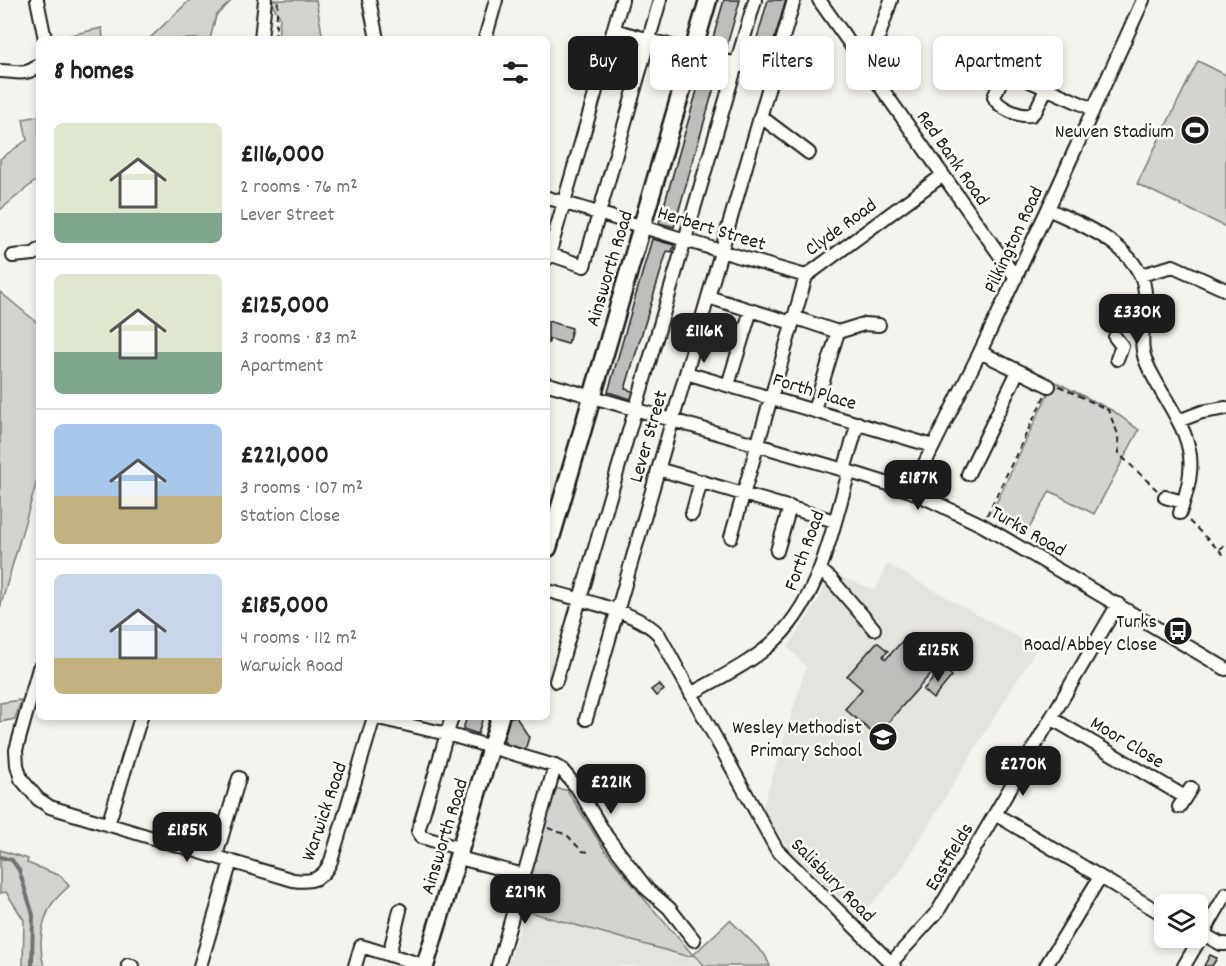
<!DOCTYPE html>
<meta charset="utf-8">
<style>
body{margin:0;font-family:Dekko,sans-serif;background:#f6f6f6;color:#202124;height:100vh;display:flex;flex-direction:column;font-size:22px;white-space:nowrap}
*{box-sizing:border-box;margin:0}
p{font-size:20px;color:#757577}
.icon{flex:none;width:33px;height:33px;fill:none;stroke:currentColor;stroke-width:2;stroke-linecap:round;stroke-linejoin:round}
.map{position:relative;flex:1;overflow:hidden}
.side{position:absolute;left:36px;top:36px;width:514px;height:684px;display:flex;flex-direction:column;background:#fff;border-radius:9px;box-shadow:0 3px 9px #0003}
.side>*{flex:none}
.banner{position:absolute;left:568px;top:36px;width:567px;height:54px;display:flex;gap:12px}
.buttons{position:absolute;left:1154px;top:894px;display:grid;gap:12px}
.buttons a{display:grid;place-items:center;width:54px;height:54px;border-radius:9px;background:#fff;box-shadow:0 3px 9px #0003;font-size:30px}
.price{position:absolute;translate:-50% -51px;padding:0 14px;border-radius:12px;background:#1c1c1c;color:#fff;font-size:20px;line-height:39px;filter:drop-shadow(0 2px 3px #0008)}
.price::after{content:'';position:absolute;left:50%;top:36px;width:18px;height:14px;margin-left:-9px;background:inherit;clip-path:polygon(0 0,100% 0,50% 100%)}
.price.current{background:#222;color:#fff}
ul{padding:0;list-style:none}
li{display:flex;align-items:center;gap:18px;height:150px;padding:0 18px}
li+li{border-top:2px solid #e0e0e0}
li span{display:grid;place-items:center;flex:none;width:168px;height:120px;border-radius:9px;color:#555}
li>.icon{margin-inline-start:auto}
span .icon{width:72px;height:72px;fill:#fffc;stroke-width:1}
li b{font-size:26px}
h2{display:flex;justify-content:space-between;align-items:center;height:72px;padding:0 18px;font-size:26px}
.chip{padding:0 21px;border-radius:9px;background:#fff;box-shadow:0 3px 9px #0003;font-size:21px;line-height:54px}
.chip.current{background:#1c1c1c;color:#fff}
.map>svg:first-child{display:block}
</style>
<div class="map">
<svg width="1226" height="966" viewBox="0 0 1226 966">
<rect width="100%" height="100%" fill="#f4f3ee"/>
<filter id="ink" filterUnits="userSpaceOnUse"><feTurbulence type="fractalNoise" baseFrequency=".0167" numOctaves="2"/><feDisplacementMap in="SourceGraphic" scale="12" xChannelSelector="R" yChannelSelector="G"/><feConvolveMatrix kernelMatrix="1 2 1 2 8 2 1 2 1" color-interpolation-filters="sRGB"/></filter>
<g filter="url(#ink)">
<path fill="#e4e3de" d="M 887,564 L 1037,648 L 897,876 L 859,917 L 787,848 L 763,807 L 806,667 L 788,647 L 818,601 L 830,573 L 876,590 Z
M 525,911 L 686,956 L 694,955 L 705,966 L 508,966 Z"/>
<path fill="#d4d3cf" stroke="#787876" stroke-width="1.5" d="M 190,0 L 232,0 L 216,16 L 210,39 L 149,39 Z
M 272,0 L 316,0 L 323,39 L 278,39 L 280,17 L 273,6 Z
M 102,28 L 103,39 L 61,39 L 61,37 Z
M 1198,61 L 1226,75 L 1226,227 L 1137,184 Z
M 39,116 L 39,178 L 0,210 L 0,159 L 27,140 L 23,119 Z
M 0,292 L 39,324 L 39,474 L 0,608 Z
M 1054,381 L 1113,411 L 1139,430 L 1094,514 L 1050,491 L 1026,534 L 991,514 Z
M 21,700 L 15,719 L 0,722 L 0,703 Z
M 552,788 L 567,790 L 604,849 L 646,901 L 693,955 L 730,920 L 765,955 L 770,966 L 705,966 L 694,955 L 686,956 L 525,911 L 529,877 Z
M 0,850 L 28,859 L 27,863 L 61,876 L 69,886 C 63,892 56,898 52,904 C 41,922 38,947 44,966 L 23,966 L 24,920 L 6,892 L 0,893 Z"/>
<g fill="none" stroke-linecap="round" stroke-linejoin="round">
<path stroke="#72716f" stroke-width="4" d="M 0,857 L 12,860 L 19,870 L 33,915 L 32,966"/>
</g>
<path fill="#bebdba" stroke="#1c1c1c" stroke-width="1.5" d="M 724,0 L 740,0 L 725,52 L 710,48 Z
M 768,0 L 786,0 L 767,64 L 751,59 Z
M 704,66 L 719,70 L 674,227 L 659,223 Z
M 652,239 L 674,245 L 672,252 L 667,251 L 625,389 L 636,392 L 634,400 L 608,392 Z
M 548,321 L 572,328 L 568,344 L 550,339 L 548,344 Z
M 905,638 L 916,647 L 913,650 L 935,669 L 876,736 L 845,709 L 862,689 L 847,676 L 877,642 L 888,651 L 883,656 L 886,659 Z
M 952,655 L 960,662 L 954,669 L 946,662 Z
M 943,668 L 952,676 L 933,699 L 923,690 Z
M 659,684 L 664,690 L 656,696 L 651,690 Z
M 467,717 L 483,717 L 478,734 L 463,729 Z
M 510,717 L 516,717 L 529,737 L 525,750 L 506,744 L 503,740 Z
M 1210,955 L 1217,958 L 1212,966 L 1204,966 Z"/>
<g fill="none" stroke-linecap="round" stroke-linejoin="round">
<g stroke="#1c1c1c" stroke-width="16">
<path id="minor" d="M 37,0 L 45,39
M 369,0 L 377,39
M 819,0 L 1016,278
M 614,30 L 772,74
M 261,39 L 265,0
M 485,39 L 496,0
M 984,61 L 1093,109
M 868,68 L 891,0
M 0,71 C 15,71 26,77 39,65
M 1005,71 L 994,97 C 998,108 1020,117 1031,115 L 1036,110 L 1046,89
M 760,116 L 809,153
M 548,198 C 634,223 719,252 806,276
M 1048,209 C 1080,224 1123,240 1140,274 C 1152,297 1139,327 1143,351 C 1145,365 1154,377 1160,389 C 1175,415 1194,441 1190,473 C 1189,487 1184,500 1180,513
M 549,254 L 584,266 L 660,0
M 13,256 L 34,254 L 39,250
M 548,258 L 622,0
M 1141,275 L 1173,266 L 1226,290
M 708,297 L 792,323
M 793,317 L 838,332 L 864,324 L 879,325
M 1115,337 L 1122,346 L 1117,359
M 980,352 L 1049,386
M 686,373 L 933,446
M 548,384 L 844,470 L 911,491 L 982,525 L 1226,669
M 728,385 L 751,310
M 814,410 L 838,332
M 1178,421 L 1202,412 L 1226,408
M 658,469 L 835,521
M 844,470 L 858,423
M 968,474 L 1018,371
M 911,491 L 980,352 L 1048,209 L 1143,0
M 1165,497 L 1183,502
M 692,514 L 701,481
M 731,537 L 806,276 L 943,175
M 777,551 L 790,507
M 820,570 L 831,579 L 874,629
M 548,591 C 577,599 640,612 659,635 L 777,850 L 894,966
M 39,668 L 16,750 L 17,765 L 21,779 L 38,799 L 50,807 L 293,880 C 312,883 323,879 331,861 L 374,717
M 556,681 L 755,0
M 691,694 C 717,679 747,665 770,645 C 820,601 831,533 849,472
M 374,717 L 447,734 L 555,766 L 562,770 L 578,789 L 607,837 L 647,889 L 669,908 L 694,940
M 452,717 L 418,831 L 422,837 L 461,849
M 1051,718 L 1185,797
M 586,719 L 794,0
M 1179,807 L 1191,788
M 995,814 L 1164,915
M 108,825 L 141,717
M 216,856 L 239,778
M 459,858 L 524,875
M 1203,934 L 1221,944 L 1226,944
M 389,955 L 400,910
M 891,963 L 938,911 L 1118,604
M 128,965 L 132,966
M 200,966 L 231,861
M 355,966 L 361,946 L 426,966
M 498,966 L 555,766
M 1046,966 L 1100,877
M 1184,966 L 1226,894"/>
</g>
<g stroke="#1c1c1c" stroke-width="21">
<path id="major" d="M 548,548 L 708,0
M 425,966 L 500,717"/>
</g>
<path stroke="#1c1c1c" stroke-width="2" stroke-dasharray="6 4.5" stroke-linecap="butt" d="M 275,39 L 278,0
M 1059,386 L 1108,410 L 1118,434 L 1119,454 L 1157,490
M 987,515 L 1045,395
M 1189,521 L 1226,557
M 1220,549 L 1226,544
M 548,828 L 567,835 L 582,851 L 591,852"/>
<use href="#minor" stroke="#fdfcf7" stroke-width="12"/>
<use href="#major" stroke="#fdfcf7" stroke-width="16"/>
</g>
</g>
<defs>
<g id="stadium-disc" transform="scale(1.5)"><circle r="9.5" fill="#1c1c1c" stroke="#fdfcf7"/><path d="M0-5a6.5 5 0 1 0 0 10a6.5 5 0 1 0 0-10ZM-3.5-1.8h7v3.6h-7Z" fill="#fff"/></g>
<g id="bus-disc" transform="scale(1.5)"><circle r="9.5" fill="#1c1c1c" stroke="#fdfcf7"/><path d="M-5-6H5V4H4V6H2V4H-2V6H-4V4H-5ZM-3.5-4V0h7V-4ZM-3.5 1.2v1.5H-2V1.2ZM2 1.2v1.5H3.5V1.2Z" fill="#fff"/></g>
<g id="school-disc" transform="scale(1.5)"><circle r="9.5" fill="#1c1c1c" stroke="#fdfcf7"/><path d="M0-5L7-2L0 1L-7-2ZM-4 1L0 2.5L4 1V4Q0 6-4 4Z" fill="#fff"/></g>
</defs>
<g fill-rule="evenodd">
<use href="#stadium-disc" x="1195" y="130"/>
<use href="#bus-disc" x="1178" y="631"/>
<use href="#school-disc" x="883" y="737"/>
</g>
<g text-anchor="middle" stroke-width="5" stroke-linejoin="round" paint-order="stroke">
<g font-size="20" fill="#1c1c1c" stroke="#fdfcf7" text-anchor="end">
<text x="1174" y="137">Neuven Stadium</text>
<text x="1157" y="627">Turks<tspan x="1157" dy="23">Road/Abbey Close</tspan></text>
<text x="862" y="733">Wesley Methodist<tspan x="862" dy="23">Primary School</tspan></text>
</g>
<g font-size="20" fill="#1c1c1c" stroke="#fdfcf7">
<text transform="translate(954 157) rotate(55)" y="7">Red Bank Road</text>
<text transform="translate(840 226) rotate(-36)" y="7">Clyde Road</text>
<text transform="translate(712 227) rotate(17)" y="7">Herbert Street</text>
<text transform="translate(1012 239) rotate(-65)" y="7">Pilkington Road</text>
<text transform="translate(608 268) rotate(-73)" y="7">Ainsworth Road</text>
<text transform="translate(815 390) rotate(17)" y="7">Forth Place</text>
<text transform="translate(647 436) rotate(-74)" y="7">Lever Street</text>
<text transform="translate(1029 530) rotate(30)" y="7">Turks Road</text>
<text transform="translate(803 550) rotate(-70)" y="7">Forth Road</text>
<text transform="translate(1128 741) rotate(31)" y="7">Moor Close</text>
<text transform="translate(323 811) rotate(-71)" y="7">Warwick Road</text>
<text transform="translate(443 836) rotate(-73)" y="7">Ainsworth Road</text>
<text transform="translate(948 856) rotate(-59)" y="7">Eastfields</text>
<text transform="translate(834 879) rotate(45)" y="7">Salisbury Road</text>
</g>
</g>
</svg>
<div class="buttons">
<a><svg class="icon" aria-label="layers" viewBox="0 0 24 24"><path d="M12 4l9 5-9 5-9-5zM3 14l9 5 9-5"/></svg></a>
</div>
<b class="price" style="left:1137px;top:345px">£330K</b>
<b class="price current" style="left:704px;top:364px">£116K</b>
<b class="price" style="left:918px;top:511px">£187K</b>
<b class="price" style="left:938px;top:683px">£125K</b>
<b class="price" style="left:1023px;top:797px">£270K</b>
<b class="price" style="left:611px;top:815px">£221K</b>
<b class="price" style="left:187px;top:863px">£185K</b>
<b class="price" style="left:525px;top:925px">£219K</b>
<div class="banner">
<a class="chip current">Buy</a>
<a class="chip">Rent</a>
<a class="chip">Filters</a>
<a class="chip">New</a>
<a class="chip">Apartment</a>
</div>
<section class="side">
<h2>8 homes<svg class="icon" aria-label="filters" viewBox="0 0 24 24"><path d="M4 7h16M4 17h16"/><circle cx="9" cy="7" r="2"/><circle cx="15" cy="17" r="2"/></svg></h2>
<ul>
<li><span style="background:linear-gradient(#dfe7d0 75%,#7fa58c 0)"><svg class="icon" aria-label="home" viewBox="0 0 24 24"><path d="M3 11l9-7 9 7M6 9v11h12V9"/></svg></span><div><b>£116,000</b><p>2 rooms · 76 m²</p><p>Lever Street</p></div></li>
<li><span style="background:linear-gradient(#dfe7d0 65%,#7fa58c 0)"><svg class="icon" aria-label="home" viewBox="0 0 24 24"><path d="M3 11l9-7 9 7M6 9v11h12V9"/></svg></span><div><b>£125,000</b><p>3 rooms · 83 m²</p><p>Apartment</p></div></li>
<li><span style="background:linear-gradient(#a9c7e8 60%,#c2b280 0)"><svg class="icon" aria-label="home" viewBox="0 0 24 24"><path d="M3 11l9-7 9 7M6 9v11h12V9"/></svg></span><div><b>£221,000</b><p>3 rooms · 107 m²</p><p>Station Close</p></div></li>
<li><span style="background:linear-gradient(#c9d6e8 70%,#c2b280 0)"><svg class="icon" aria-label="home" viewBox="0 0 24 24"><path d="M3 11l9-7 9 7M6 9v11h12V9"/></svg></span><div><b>£185,000</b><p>4 rooms · 112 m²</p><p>Warwick Road</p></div></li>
</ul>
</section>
</div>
